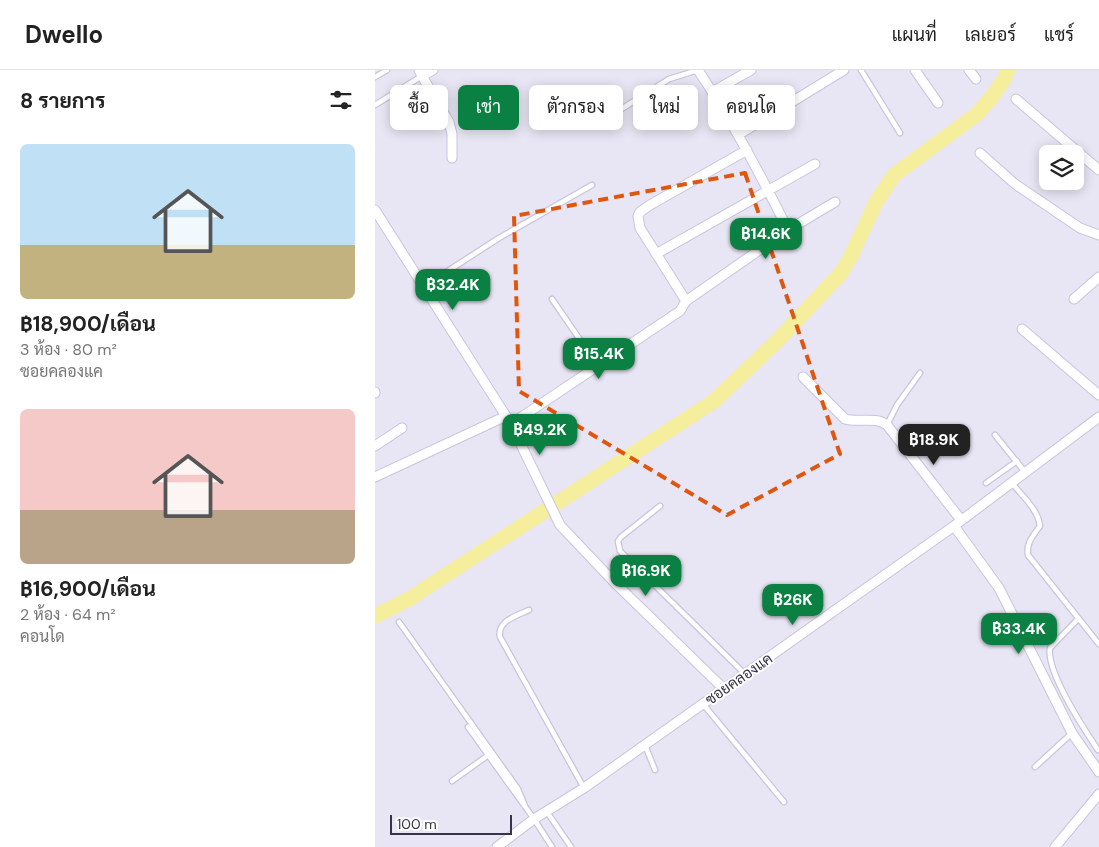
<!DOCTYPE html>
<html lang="th">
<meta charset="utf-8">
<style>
body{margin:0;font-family:"DM Sans",Sarabun,sans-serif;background:#f2f2f2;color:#222;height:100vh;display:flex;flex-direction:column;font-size:19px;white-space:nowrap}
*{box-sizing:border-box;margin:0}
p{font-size:16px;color:#767676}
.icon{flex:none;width:28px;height:28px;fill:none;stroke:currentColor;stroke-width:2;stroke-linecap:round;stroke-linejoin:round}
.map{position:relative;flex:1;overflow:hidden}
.panel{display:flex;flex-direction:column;background:#fff;width:375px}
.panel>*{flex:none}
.banner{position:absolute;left:15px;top:15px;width:475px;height:45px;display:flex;gap:10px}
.controls{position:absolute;left:664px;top:75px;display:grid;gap:10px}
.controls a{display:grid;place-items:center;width:45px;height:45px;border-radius:8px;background:#fff;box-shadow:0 2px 12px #0003;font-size:25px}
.scale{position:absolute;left:15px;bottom:12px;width:122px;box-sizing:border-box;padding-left:5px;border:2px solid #363446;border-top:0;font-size:14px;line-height:18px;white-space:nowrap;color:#363446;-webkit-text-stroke:4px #fff;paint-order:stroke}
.price{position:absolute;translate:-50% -42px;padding:0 11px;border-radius:10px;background:#0b8043;color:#fff;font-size:16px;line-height:32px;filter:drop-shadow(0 1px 2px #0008)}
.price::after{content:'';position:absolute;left:50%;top:30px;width:15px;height:11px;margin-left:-8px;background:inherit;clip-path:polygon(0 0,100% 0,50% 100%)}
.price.selected{background:#222;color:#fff}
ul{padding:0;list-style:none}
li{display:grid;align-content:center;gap:10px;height:265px;padding:0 20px}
li span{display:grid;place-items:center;height:155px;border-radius:8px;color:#555}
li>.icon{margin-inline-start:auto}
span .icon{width:90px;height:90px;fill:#fffc;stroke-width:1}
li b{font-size:21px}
h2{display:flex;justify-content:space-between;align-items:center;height:60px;padding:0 20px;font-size:21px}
.chip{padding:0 18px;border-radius:8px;background:#fff;box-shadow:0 2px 12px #0003;font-size:18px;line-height:45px}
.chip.selected{background:#0b8043;color:#fff}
header{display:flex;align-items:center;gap:30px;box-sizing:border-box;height:70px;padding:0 25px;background:#fff;border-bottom:1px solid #e0e0e0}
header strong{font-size:24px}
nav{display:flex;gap:28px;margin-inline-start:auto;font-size:18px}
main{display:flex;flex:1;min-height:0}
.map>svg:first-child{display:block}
</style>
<header>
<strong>Dwello</strong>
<nav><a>แผนที่</a><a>เลเยอร์</a><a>แชร์</a></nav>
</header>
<main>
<section class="panel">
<h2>8 รายการ<svg class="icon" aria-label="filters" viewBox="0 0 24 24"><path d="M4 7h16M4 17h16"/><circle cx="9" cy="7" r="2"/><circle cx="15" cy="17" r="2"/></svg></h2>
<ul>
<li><span style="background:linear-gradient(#bfe0f5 65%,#c2b280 0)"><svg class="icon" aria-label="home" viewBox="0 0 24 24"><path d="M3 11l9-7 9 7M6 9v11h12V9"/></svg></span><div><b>฿18,900/เดือน</b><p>3 ห้อง · 80 m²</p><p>ซอยคลองแค</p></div></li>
<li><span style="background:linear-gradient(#f6c9c9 65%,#b9a48a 0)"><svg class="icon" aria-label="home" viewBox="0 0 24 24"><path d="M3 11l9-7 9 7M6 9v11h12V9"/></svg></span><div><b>฿16,900/เดือน</b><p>2 ห้อง · 64 m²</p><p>คอนโด</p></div></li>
</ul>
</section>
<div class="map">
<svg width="724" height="777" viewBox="0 0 724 777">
<rect width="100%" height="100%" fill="#e8e5f4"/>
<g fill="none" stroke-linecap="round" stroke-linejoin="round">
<path stroke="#f4ee9d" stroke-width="15" d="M 0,546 L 34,529 L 339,331 L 402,271 L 466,203 L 475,188 L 501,132 L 519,105 L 602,44 L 615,29 L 628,11 L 633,0"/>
<g stroke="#c9c4de" stroke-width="7">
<path id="lane" d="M 486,0 L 525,63
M 0,7 L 12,0
M 196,19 C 208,33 217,50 237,45 L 294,9 L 323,0
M 0,35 L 47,6
M 48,217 L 124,168 L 217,115
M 177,229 L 223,296
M 512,355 L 522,335 L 545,303
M 620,365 L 650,402
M 611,413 L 642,391
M 637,413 C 647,426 663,439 665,456 C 658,466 651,473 653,485 L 724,574
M 285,436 L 246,467 L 243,471 L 245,481 L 370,604
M 154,540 C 141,546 122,551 125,567 L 209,718
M 703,549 L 675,578 C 671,602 709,659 723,680
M 24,552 L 143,719 L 150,736
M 328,634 L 409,732
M 93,657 L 159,749 L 177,777
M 270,675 L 280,700
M 660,697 L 697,663
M 77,711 L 112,686
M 172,742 L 196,777"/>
</g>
<g stroke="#c9c4de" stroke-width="11">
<path id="street" d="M 44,0 L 47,6 L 58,0
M 323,0 C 357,51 386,105 413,160
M 540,0 L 563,33
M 594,0 L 601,9
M 47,6 L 74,52 L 77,64 L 77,88
M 337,22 L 376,0
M 641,29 L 724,100
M 363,65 L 469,0
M 605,83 L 640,114 L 705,158 L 724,165
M 0,140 L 136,354 L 185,455 L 238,511 L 349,619
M 281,184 L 440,94
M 699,229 L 724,207
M 311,231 L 265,158 L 263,146 L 265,142 L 275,135 L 372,80
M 647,259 L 724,325
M 428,307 L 470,349 C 483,353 501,346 512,355 L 586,450
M 0,323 L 0,322
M 136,354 L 305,241 L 311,231 L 413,160 L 460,132
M 0,376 L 27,358
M 0,407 L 131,346
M 579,456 L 624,518 L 697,663 L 724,702
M 122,777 L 159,749 L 209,718 L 579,456 L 724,347
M 680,777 L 724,724"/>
</g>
<use href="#lane" stroke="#fff" stroke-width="4.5"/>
<use href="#street" stroke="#fff" stroke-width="9"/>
</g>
<path fill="none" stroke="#df570f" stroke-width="4" stroke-dasharray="10 6" stroke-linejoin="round" d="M 370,103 L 465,384 L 352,445 L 144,321 L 139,146 Z"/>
<g text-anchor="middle" stroke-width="4" stroke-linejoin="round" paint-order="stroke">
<g font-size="15" fill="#363446" stroke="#fff">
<text transform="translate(364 609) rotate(-35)" y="5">ซอยคลองแค</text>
</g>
</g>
</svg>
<div class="controls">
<a><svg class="icon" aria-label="layers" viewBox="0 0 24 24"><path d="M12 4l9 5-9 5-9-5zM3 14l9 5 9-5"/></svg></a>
</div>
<div class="scale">100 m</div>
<b class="price" style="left:391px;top:190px">฿14.6K</b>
<b class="price" style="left:78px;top:241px">฿32.4K</b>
<b class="price" style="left:224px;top:310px">฿15.4K</b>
<b class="price" style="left:165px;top:386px">฿49.2K</b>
<b class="price selected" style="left:559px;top:396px">฿18.9K</b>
<b class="price" style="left:271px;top:527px">฿16.9K</b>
<b class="price" style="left:418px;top:556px">฿26K</b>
<b class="price" style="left:644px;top:585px">฿33.4K</b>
<div class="banner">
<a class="chip">ซื้อ</a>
<a class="chip selected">เช่า</a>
<a class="chip">ตัวกรอง</a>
<a class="chip">ใหม่</a>
<a class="chip">คอนโด</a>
</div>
</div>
</main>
